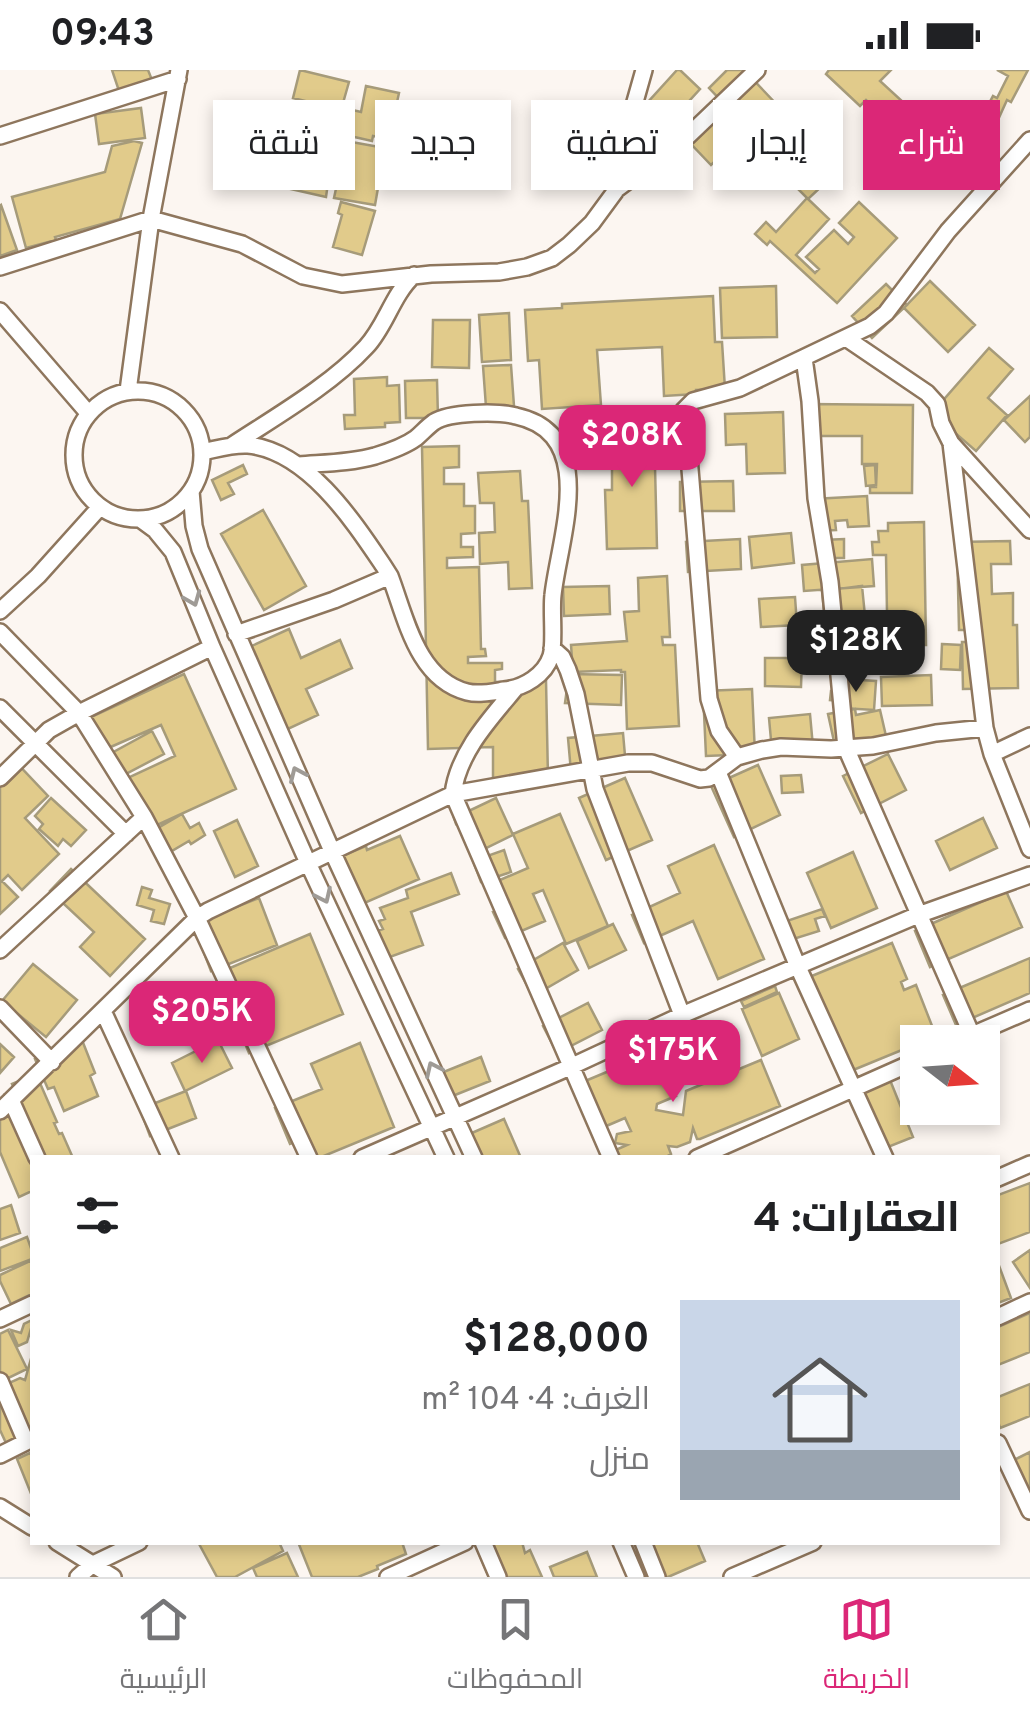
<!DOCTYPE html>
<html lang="ar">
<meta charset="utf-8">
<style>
body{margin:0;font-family:Overpass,Cairo,sans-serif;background:#f2f2f2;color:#202124;direction:rtl;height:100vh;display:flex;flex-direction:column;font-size:38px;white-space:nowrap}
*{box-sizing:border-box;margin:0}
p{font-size:32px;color:#757577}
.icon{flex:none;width:55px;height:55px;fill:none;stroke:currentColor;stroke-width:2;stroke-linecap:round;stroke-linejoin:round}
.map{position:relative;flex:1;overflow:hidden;direction:ltr}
.drawer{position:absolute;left:30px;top:1085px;width:970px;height:390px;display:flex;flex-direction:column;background:#fff;border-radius:0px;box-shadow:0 5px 15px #0003;direction:rtl}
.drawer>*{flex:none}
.top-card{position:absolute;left:30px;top:30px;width:970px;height:90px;direction:rtl;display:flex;gap:20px}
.needle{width:65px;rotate:107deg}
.buttons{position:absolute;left:900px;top:955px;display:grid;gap:20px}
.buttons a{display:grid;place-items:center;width:100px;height:100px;border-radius:0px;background:#fff;box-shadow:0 5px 15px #0003;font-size:50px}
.price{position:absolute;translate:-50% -85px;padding:0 22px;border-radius:20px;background:#db2777;color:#fff;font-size:32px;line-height:65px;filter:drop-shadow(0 2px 5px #0008)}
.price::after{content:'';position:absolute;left:50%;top:60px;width:30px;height:22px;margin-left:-15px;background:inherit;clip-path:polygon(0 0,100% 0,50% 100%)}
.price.selected{background:#222;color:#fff}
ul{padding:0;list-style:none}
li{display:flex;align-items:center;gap:30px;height:250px;padding:0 40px}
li+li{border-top:2px solid #e0e0e0}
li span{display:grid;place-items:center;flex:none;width:280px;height:200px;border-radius:0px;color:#555}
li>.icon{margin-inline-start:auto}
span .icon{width:120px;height:120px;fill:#fffc;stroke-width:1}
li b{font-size:42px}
h2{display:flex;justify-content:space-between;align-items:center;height:120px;padding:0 40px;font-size:42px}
.pill{padding:0 35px;border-radius:0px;background:#fff;box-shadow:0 5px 15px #0003;font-size:35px;line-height:90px}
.pill.selected{background:#db2777;color:#fff}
.status{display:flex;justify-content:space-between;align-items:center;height:70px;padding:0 50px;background:#fff;direction:ltr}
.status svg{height:28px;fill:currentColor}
.tab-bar{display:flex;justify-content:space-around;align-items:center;height:140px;border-top:2px solid #e0e0e0;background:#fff;font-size:28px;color:#757577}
.tab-bar a{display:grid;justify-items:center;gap:5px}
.tab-bar .selected{color:#db2777}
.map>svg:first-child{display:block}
</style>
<div class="status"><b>09:43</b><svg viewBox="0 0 49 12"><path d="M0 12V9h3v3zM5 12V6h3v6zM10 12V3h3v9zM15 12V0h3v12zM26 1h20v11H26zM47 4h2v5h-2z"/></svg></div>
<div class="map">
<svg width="1030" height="1507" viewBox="0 0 1030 1507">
<rect width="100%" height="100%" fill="#fcf6f1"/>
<path fill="#e1cb8b" stroke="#a69b7a" stroke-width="2.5" d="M 112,0 L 148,0 L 152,10 L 119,21 Z
M 300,0 L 349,12 L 341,40 L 293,28 Z
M 677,0 L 680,0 L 700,19 L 670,52 L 648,32 Z
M 727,0 L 744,0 L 839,100 L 808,129 L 786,107 L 792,101 L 773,80 L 768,84 L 747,61 L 711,95 L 670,52 L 680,42 L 700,64 L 728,38 L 709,18 Z
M 829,0 L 891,0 L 880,11 L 916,44 L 899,61 L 866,30 L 860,36 L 826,4 Z
M 997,0 L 1028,0 L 1011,32 L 1007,30 L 997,52 L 983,45 L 993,26 L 997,28 L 1008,6 Z
M 366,16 L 399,23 L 389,69 L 373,66 L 372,71 L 350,66 L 353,51 L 341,48 L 344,38 L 361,42 Z
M 141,38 L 145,68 L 99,74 L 95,44 Z
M 932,70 L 949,89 L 934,102 L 917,83 Z
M 134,71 L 142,73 L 120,149 L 55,167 L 56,170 L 26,178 L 12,127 L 105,102 L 112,76 Z
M 346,71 L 385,78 L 375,135 L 334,128 L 340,100 L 353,101 L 341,99 Z
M 289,90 L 301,93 L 299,101 L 310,104 L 312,95 L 326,99 L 323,112 L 328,113 L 326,127 L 282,117 Z
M 807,128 L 829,149 L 796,185 L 815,203 L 819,199 L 806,187 L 834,160 L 848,174 L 854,167 L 839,153 L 859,132 L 897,168 L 837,233 L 770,171 L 767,175 L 755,164 L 766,152 L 776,162 Z
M 341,132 L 375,141 L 362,185 L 333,177 L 342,145 L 338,143 Z
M 1,135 L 17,180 L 0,186 L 0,136 Z
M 930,211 L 975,255 L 948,282 L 904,238 Z
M 886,214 L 907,235 L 872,268 L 852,246 Z
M 776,216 L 777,267 L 722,268 L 720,218 Z
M 713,226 L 715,272 L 722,272 L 725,319 L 696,320 L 696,324 L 664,326 L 662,277 L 597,280 L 601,335 L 542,339 L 539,290 L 528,291 L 525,240 L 562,238 L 562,234 Z
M 509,243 L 511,290 L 482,292 L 479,245 Z
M 433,250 L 470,250 L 469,298 L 432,297 Z
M 989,278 L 1013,299 L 988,328 L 1007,345 L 976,381 L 932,343 Z
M 511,295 L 514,336 L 486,337 L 483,296 Z
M 387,307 L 387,316 L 399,315 L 400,352 L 385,353 L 385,357 L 345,359 L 344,345 L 355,345 L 354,309 Z
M 437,310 L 438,348 L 406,348 L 405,311 Z
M 1030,326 L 1030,367 L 1025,372 L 1004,350 Z
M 807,334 L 913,335 L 912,423 L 870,423 L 870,417 L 876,417 L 877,394 L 862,394 L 862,366 L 819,366 Z
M 783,342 L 785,403 L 747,404 L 746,374 L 726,375 L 725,344 Z
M 654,356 L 657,478 L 607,479 L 605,420 L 612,420 L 612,358 Z
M 459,376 L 459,397 L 444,398 L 444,414 L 464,414 L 464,436 L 475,436 L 475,463 L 461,464 L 461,477 L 473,477 L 473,487 L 447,488 L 447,498 L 479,497 L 481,579 L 485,579 L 486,586 L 468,587 L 468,593 L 502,593 L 502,599 L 495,600 L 495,612 L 546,610 L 548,708 L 493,710 L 493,677 L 428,679 L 422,377 Z
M 243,395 L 247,404 L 228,413 L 234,424 L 221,430 L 212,410 Z
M 875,395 L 876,415 L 866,416 L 864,396 Z
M 520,401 L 522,431 L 528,431 L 532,518 L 509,519 L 508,492 L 480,494 L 479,463 L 495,462 L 494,433 L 480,433 L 478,403 Z
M 733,411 L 734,441 L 680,441 L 680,412 Z
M 867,426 L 869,456 L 848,457 L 847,450 L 835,451 L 836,460 L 815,461 L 813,429 Z
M 263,440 L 306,516 L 264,540 L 221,464 Z
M 924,452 L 926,575 L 881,575 L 881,560 L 884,560 L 884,543 L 887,543 L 886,485 L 873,485 L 872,472 L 879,472 L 878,461 L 888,461 L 888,453 Z
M 791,463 L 794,493 L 752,498 L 749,467 Z
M 740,469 L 741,499 L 688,502 L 686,472 Z
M 844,469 L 844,488 L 824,488 L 823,470 Z
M 1010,471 L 1011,494 L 991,494 L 992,524 L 1013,523 L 1013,555 L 1017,555 L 1018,618 L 963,619 L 962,572 L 972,572 L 971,560 L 959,560 L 957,472 Z
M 872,489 L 874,516 L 804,521 L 802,495 Z
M 667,506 L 670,567 L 662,567 L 663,575 L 675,575 L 679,656 L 627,659 L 625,602 L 621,602 L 621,600 L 573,602 L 571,575 L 627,571 L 624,542 L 639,541 L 638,508 Z
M 609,516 L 610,544 L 564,546 L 563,517 Z
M 862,516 L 865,546 L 825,551 L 822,521 Z
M 795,527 L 797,555 L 761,557 L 759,529 Z
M 289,559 L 301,588 L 340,570 L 352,598 L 306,619 L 318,645 L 277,664 L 245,579 Z
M 942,574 L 961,575 L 960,600 L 941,599 Z
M 765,588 L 802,588 L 801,617 L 765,616 Z
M 184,604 L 236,719 L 144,761 L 121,711 L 175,686 L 161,655 L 106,679 L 91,647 Z
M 569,604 L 622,605 L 621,635 L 565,633 Z
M 931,605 L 932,635 L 882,636 L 881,607 Z
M 843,609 L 876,611 L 874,640 L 842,638 L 842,631 L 830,630 L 831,621 L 843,622 Z
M 752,619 L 755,684 L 706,686 L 703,621 Z
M 855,639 L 856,645 L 880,640 L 886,666 L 835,676 L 828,644 Z
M 810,644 L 813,677 L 772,681 L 769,648 Z
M 152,661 L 164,684 L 120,707 L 108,685 Z
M 623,663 L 626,697 L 571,702 L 568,668 Z
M 888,684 L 906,720 L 861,743 L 843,706 Z
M 13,689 L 48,726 L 25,748 L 59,784 L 22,820 L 8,805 L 2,811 L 18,827 L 0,844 L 0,702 Z
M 758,695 L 780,745 L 734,767 L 711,716 Z
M 801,705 L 803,722 L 782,723 L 781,706 Z
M 625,708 L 652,770 L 606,790 L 579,728 Z
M 51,728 L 86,760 L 71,776 L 63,769 L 58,776 L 39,759 L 43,754 L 35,746 Z
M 496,728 L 513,765 L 478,782 L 463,750 L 456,754 L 454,748 Z
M 182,744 L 190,758 L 199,753 L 205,765 L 191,774 L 189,771 L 160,788 L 146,765 Z
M 560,744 L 608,856 L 566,874 L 543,820 L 533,824 L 545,851 L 505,868 L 493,842 L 503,838 L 493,813 L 528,798 L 513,764 Z
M 983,748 L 997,778 L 950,800 L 936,771 Z
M 237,750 L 258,796 L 235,807 L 214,761 Z
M 400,766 L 419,809 L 360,835 L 332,790 L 366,776 L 367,780 Z
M 714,775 L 764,889 L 718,909 L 693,851 L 644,873 L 632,845 L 680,823 L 668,796 Z
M 504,780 L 511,802 L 481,812 L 473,791 Z
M 853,782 L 877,838 L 831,858 L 807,803 Z
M 71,799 L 145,869 L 110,906 L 80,877 L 94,862 L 50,821 Z
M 451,803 L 459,824 L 411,842 L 423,875 L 376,892 L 366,865 L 383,859 L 379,851 L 385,849 L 380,838 L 408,828 L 406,820 Z
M 142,817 L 152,820 L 149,828 L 170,834 L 164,854 L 151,851 L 154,840 L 137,835 Z
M 1006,821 L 1022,857 L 930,897 L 915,861 Z
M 259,828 L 277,875 L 211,901 L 193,854 Z
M 822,839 L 825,846 L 815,849 L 819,861 L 787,871 L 781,853 Z
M 613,854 L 626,880 L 589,898 L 577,871 Z
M 310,864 L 343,944 L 249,983 L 216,904 Z
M 563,873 L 578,900 L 533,926 L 518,899 Z
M 892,873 L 907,909 L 901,912 L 904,920 L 916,915 L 936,966 L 841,1005 L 802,910 Z
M 1030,888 L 1030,923 L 956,955 L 943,925 Z
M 33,894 L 77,930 L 46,967 L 2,931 Z
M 775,916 L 777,922 L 744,937 L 741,931 Z
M 779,923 L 799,969 L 762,986 L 742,939 Z
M 588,933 L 602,960 L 557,983 L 543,956 Z
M 82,970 L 95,1003 L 90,1006 L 98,1026 L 64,1041 L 54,1017 L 48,1019 L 35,989 Z
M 218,970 L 232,998 L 185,1021 L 172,993 Z
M 360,973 L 394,1057 L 319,1088 L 307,1088 L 300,1070 L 290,1074 L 275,1038 L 322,1019 L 311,994 Z
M 0,974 L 14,987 L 0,1003 Z
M 657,981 L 676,1026 L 657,1034 L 656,1040 L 683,1045 L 686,1021 L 761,990 L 780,1036 L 700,1069 L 697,1069 L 693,1058 L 690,1072 L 677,1077 L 668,1076 L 671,1084 L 664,1088 L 610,1088 L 611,1082 L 627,1075 L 615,1073 L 617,1064 L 631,1061 L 625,1048 L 597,1060 L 578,1014 Z
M 481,987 L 490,1011 L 445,1029 L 436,1005 Z
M 36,1004 L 57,1052 L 54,1053 L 59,1064 L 62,1063 L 73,1088 L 32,1088 L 32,1121 L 19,1127 L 0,1082 L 0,1033 L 17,1025 L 12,1014 Z
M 890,1010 L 913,1067 L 878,1081 L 855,1024 Z
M 186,1021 L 196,1048 L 150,1066 L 140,1039 Z
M 504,1049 L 521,1088 L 466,1088 L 458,1069 Z
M 1030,1113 L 1030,1162 L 998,1174 L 998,1125 Z
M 11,1135 L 20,1163 L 0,1170 L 0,1139 Z
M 27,1167 L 32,1181 L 32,1189 L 0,1201 L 0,1178 Z
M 1030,1180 L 1030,1218 L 1013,1192 Z
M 32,1190 L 32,1224 L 11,1234 L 0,1211 L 0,1205 Z
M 998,1193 L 1011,1228 L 998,1233 Z
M 1030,1243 L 1030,1282 L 998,1295 L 998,1257 Z
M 32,1250 L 32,1268 L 30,1262 L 27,1272 L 18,1276 L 11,1260 L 21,1263 L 24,1254 Z
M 8,1260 L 27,1299 L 0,1312 L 0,1264 Z
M 32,1285 L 32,1361 L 6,1373 L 0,1360 L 0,1317 L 20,1308 L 25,1310 Z
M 1030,1314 L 1030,1346 L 1000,1358 L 998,1351 L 998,1327 Z
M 32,1382 L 32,1426 L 17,1389 Z
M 1030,1382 L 1030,1421 L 1014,1390 Z
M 198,1472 L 279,1472 L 283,1481 L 235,1507 L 217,1507 Z
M 298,1472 L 402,1472 L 406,1484 L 377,1496 L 378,1499 L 358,1507 L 312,1507 Z
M 474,1472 L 522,1472 L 525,1483 L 530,1480 L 542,1507 L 489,1507 Z
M 641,1472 L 697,1472 L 705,1491 L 668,1507 L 655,1507 Z
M 587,1482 L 597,1507 L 554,1507 L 550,1497 Z
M 287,1483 L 298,1507 L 257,1507 L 253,1498 Z"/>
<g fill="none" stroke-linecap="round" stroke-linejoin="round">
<g stroke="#8e765d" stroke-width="20">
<path id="street" d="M 0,66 L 178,9
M 617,119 L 627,60 L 644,0
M 0,197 L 151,149 L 242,174 L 303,206 L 342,214 L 431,204 L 499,202 L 527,197 L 552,188 L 569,175 L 592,153 L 617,119 L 688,66 L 757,0
M 0,241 L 89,344
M 846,268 L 927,323 L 937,334 L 941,353 L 951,373 L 1030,460
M 804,288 L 810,331 L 816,428 L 830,512 L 846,678 L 972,965
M 128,321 L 151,149 L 179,0
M74 385a64 64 0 1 1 128 0a64 64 0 1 1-128 0Z
M 951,373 L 985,658 L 992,684
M 231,376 C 275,347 331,315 366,277 C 386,256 392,225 414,205
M 202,382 C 217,379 232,374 248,375 C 307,381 352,449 383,495 L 390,506 C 406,548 417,609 467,622 C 479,625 492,622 504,620 C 524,618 545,605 551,586 C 555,574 551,540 553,525 C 559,469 600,364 516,346 C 498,341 449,342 434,352 C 427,357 422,363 416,368 C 405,376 388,382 375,386 C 350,393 324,393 299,395
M 191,421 L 194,456 L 200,479 L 332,781 L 474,1088
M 140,449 L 155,460 L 173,482 L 212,577 L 308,793 L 446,1088
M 0,541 L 38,506 L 100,437
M 0,562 L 79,643 L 144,747 L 197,848 L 309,1088
M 236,564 L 334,530 L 390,506
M 552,578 L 562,587 L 568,600 L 576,624 L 595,719 L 682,945
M 515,619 C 489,650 458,683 453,724 L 611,1088
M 0,638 L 126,764
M 1030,666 L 992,684 L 1030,779
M 737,687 L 719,661 L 709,629 L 689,387 L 682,354 L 683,341 L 693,331 L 740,318 L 870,256 L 886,243 L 948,161 L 1030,70
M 718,702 L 798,897 L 885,1088
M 0,708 L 49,660 L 79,643 L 212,577
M 0,880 L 144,747
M 0,938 L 52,992
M 103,941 L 171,1088
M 956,972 L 1030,940
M 11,1030 L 37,1088
M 0,1041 L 197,848 L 208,841 L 453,724 L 628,693 L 652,693 L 700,709 L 709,708 L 737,687 L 762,680 L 781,677 L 831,679 L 873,676 L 936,663 L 985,658
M 362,1088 L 570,997 L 682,945 L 918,845 L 1030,805
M 697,1088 L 918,990
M 998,1108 L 1030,1094
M 998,1247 L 1030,1232
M 0,1249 L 32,1234
M 0,1311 L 26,1372
M 998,1373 L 1030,1441
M 0,1385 L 32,1369
M 0,1437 L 32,1457
M 57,1472 L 113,1507
M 483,1472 L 498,1507
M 621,1472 L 636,1507
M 643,1472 L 657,1507
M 78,1507 L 93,1494 L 139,1472
M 388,1507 L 465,1472
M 732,1507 L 813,1472"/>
</g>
<use href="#street" stroke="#fff" stroke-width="15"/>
</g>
<defs><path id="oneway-chevron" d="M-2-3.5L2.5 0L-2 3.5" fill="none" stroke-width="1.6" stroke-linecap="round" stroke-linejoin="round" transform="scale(2.5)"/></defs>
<g stroke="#9f9b96">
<use href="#oneway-chevron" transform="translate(193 529) rotate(68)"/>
<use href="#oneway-chevron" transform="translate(297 704) rotate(-114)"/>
<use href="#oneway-chevron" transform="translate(324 826) rotate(65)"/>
<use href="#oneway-chevron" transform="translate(433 999) rotate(-115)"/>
</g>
</svg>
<div class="buttons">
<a><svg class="needle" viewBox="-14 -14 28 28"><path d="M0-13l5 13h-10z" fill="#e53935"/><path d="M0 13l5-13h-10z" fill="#757577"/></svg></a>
</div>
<b class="price" style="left:632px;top:420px">$208K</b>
<b class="price selected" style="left:856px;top:625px">$128K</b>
<b class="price" style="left:202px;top:996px">$205K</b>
<b class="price" style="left:673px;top:1035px">$175K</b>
<div class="top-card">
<a class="pill selected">شراء</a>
<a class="pill">إيجار</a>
<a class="pill">تصفية</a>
<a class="pill">جديد</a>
<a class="pill">شقة</a>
</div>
<section class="drawer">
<h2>العقارات: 4<svg class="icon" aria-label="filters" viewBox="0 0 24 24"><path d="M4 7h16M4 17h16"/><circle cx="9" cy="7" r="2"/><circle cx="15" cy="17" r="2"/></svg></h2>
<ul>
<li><span style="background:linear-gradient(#c9d6e8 75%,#9aa5b1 0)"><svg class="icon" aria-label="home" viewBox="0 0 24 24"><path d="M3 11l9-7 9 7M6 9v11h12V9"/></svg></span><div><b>$128,000</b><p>الغرف: 4 · 104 m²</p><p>منزل</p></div></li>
</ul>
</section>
</div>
<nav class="tab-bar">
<a class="selected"><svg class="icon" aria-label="map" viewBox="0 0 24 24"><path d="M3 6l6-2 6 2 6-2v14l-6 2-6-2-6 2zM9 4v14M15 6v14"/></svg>الخريطة</a>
<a><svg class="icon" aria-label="saved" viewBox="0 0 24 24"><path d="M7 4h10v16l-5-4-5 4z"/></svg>المحفوظات</a>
<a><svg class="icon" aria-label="home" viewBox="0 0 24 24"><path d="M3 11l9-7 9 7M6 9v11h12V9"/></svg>الرئيسية</a>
</nav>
